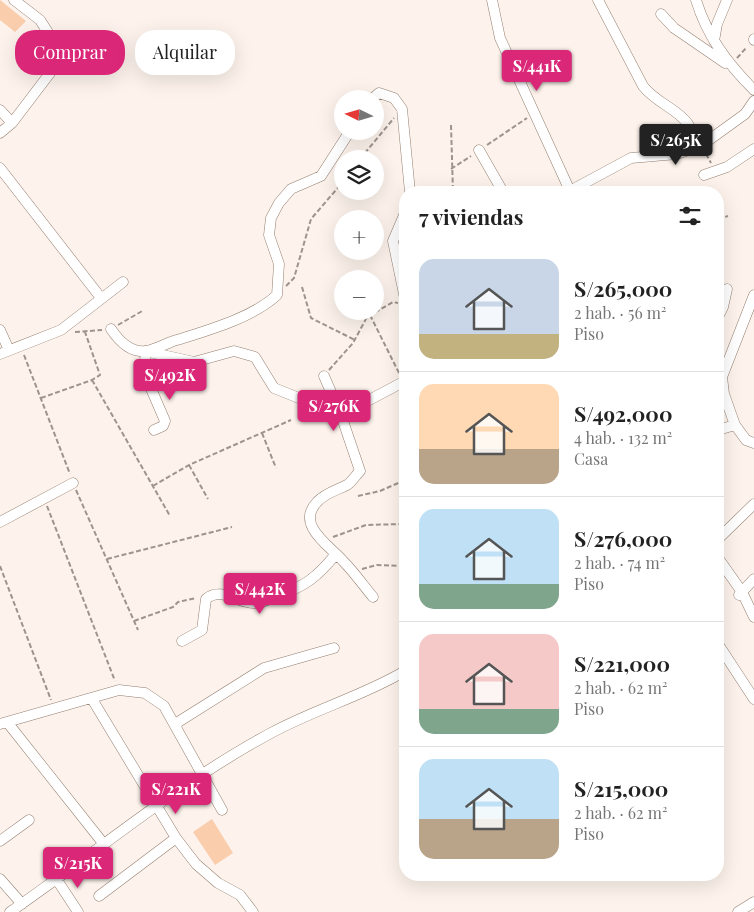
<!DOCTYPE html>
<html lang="es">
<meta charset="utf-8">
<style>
body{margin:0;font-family:"Playfair Display",serif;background:#f2f2f2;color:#222;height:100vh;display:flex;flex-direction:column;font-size:19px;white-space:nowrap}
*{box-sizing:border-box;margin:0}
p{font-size:16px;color:#767676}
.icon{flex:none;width:28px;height:28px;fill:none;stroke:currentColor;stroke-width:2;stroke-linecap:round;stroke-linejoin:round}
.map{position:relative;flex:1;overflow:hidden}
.side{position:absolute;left:399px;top:186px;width:325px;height:695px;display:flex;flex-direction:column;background:#fff;border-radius:20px;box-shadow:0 5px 20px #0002}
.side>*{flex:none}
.guide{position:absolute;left:15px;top:30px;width:309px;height:45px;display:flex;gap:10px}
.needle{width:32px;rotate:275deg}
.controls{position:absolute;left:334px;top:90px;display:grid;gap:10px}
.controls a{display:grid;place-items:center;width:50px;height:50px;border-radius:50%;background:#fff;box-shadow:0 5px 20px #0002;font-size:25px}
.price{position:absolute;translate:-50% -42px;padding:0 11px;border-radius:5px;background:#db2777;color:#fff;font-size:16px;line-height:32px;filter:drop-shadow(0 1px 2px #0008)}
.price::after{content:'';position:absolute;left:50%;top:30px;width:15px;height:11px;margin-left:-8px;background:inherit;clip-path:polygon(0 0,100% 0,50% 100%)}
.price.selected{background:#222;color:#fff}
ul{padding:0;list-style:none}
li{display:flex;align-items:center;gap:15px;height:125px;padding:0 20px}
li+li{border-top:1px solid #e0e0e0}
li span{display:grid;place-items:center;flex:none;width:140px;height:100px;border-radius:15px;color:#555}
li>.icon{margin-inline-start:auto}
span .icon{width:60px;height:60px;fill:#fffc;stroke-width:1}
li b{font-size:21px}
h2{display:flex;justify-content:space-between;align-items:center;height:60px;padding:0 20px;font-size:21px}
.chip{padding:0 18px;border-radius:20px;background:#fff;box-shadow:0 5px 20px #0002;font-size:18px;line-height:45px}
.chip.selected{background:#db2777;color:#fff}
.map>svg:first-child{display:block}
</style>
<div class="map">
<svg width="754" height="912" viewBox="0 0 754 912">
<rect width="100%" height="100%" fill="#fdf3ec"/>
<path fill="#facdad" d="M 0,0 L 26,21 L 15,32 L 0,20 Z
M 212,819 L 233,853 L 215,865 L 193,832 Z"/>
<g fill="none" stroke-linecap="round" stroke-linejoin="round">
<g stroke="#947e6f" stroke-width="11">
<path id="minor" d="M 492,0 L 500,38 L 570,191
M 598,0 L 643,86 C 656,103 678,109 688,124 C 692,130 695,139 698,146
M 696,0 C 707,36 727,63 754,90
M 661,14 L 674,28 L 725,63
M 754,40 L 754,39
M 714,41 L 717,24 L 727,0
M 372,99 L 379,93 L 394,98 L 402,109 L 410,192
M 0,110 L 12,123
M 0,133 L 12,123 L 63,56 L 40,20 L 14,0
M 479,150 L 503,192
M 0,168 L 101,298
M 704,175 L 727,167 L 754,149
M 568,192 L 631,158 L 677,154 L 702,145 L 745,114 L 754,101
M 405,213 L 393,241 L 405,299
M 754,295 L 722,377 L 724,394 L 735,425 L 746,440 L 754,443
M 718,317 L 723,307 L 727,289
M 111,329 C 119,341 131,353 146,351 C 154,350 163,345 171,342 C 205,331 251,319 277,295 L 279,264 L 269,235 L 271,218 L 279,203 L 291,189 L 321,176 L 350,131
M 0,330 L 9,350
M 0,354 L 61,330 L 123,282
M 324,376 L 341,415 L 405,381
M 154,430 L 163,426 L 165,421 L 146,377 L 145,351 L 194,362 L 234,351 L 255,357 L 274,388 L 341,415 L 360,471 C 356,475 352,482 347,485 C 337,490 325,493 317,502 C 295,525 330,546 343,561 C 354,572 363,585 373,597
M 718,430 L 735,425
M 0,522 L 73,483
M 718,539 L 754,504
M 718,558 L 742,592 L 754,617
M 739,595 L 754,579
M 182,641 L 202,630 L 206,599 C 221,586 238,604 255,603 C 262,603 270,599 277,596 C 306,586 317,577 336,554
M 718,644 L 754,699
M 92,699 L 176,838 L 196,864 L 218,883 L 240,895 L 253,912
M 7,722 L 103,843
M 0,724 L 119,690 L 145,693 L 164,706 L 222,810
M 175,724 L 264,668 L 334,648
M 0,841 L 29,820
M 0,879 L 22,904
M 57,880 L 78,912
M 99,896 L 176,838
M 10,912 C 97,852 178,783 271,733 C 315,709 363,696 405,671
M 738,912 L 754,902"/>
</g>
<path stroke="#9d948d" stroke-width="2" stroke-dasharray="5 2.5" stroke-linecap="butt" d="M 737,58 L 747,47
M 451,125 L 453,192
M 487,145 L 527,118
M 706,154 L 711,163
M 360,159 L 394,118
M 451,169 L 471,156
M 718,219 L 728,216
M 344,276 L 349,279
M 286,286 L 294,278 L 311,219 L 342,183
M 302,287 L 311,318 L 355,340
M 375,293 L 382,297
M 375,301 L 382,297
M 370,315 L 400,375
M 367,317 L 370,311
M 118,325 L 144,310
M 75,332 L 102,330
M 24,355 L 70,474
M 329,370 L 353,343 L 367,317 L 393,302 L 398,303
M 92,380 L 170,516
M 41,398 L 92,380 L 100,375 L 85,332
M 262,433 L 276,468
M 189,465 L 208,499
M 153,486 L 189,465 L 291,420
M 76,490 L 138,630
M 358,496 L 380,491 L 405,480
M 47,506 L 115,681
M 333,537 L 366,525 L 405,524
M 107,559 L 232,527
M 0,566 L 51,700
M 362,569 L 377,565 L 405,566
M 134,621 L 173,607 L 178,602 L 196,598"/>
<use href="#minor" stroke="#fff" stroke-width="10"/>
</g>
</svg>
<div class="controls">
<a><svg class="needle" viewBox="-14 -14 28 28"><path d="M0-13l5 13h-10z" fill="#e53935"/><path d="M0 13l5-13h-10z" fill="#767676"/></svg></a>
<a><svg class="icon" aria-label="layers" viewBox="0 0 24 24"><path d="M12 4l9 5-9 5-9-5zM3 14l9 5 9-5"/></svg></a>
<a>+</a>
<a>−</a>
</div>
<b class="price" style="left:537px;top:92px">S/441K</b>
<b class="price selected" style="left:676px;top:166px">S/265K</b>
<b class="price" style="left:170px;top:401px">S/492K</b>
<b class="price" style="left:334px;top:432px">S/276K</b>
<b class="price" style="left:260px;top:615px">S/442K</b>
<b class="price" style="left:176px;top:815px">S/221K</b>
<b class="price" style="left:78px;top:889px">S/215K</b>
<div class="guide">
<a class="chip selected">Comprar</a>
<a class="chip">Alquilar</a>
</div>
<section class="side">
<h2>7 viviendas<svg class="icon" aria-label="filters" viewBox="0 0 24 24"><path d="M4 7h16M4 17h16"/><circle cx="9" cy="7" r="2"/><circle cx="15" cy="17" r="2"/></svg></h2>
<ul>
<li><span style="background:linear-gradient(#c9d6e8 75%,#c2b280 0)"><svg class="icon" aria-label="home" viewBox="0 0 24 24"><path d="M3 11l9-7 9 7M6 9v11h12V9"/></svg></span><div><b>S/265,000</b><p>2 hab. · 56 m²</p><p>Piso</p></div></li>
<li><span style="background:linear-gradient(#ffd9b3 65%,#b9a48a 0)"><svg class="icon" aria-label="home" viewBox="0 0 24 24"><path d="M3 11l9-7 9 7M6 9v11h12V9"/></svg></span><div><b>S/492,000</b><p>4 hab. · 132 m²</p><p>Casa</p></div></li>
<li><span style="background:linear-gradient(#bfe0f5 75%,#7fa58c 0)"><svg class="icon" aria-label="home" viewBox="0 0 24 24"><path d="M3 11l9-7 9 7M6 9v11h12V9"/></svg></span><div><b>S/276,000</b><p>2 hab. · 74 m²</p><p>Piso</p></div></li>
<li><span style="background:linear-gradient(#f6c9c9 75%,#7fa58c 0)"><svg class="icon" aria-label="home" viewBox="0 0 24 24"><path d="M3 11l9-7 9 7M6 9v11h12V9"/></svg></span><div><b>S/221,000</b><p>2 hab. · 62 m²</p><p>Piso</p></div></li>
<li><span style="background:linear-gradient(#bfe0f5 60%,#b9a48a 0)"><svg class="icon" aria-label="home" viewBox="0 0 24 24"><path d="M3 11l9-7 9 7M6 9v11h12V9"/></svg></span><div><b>S/215,000</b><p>2 hab. · 62 m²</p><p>Piso</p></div></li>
</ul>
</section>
</div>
